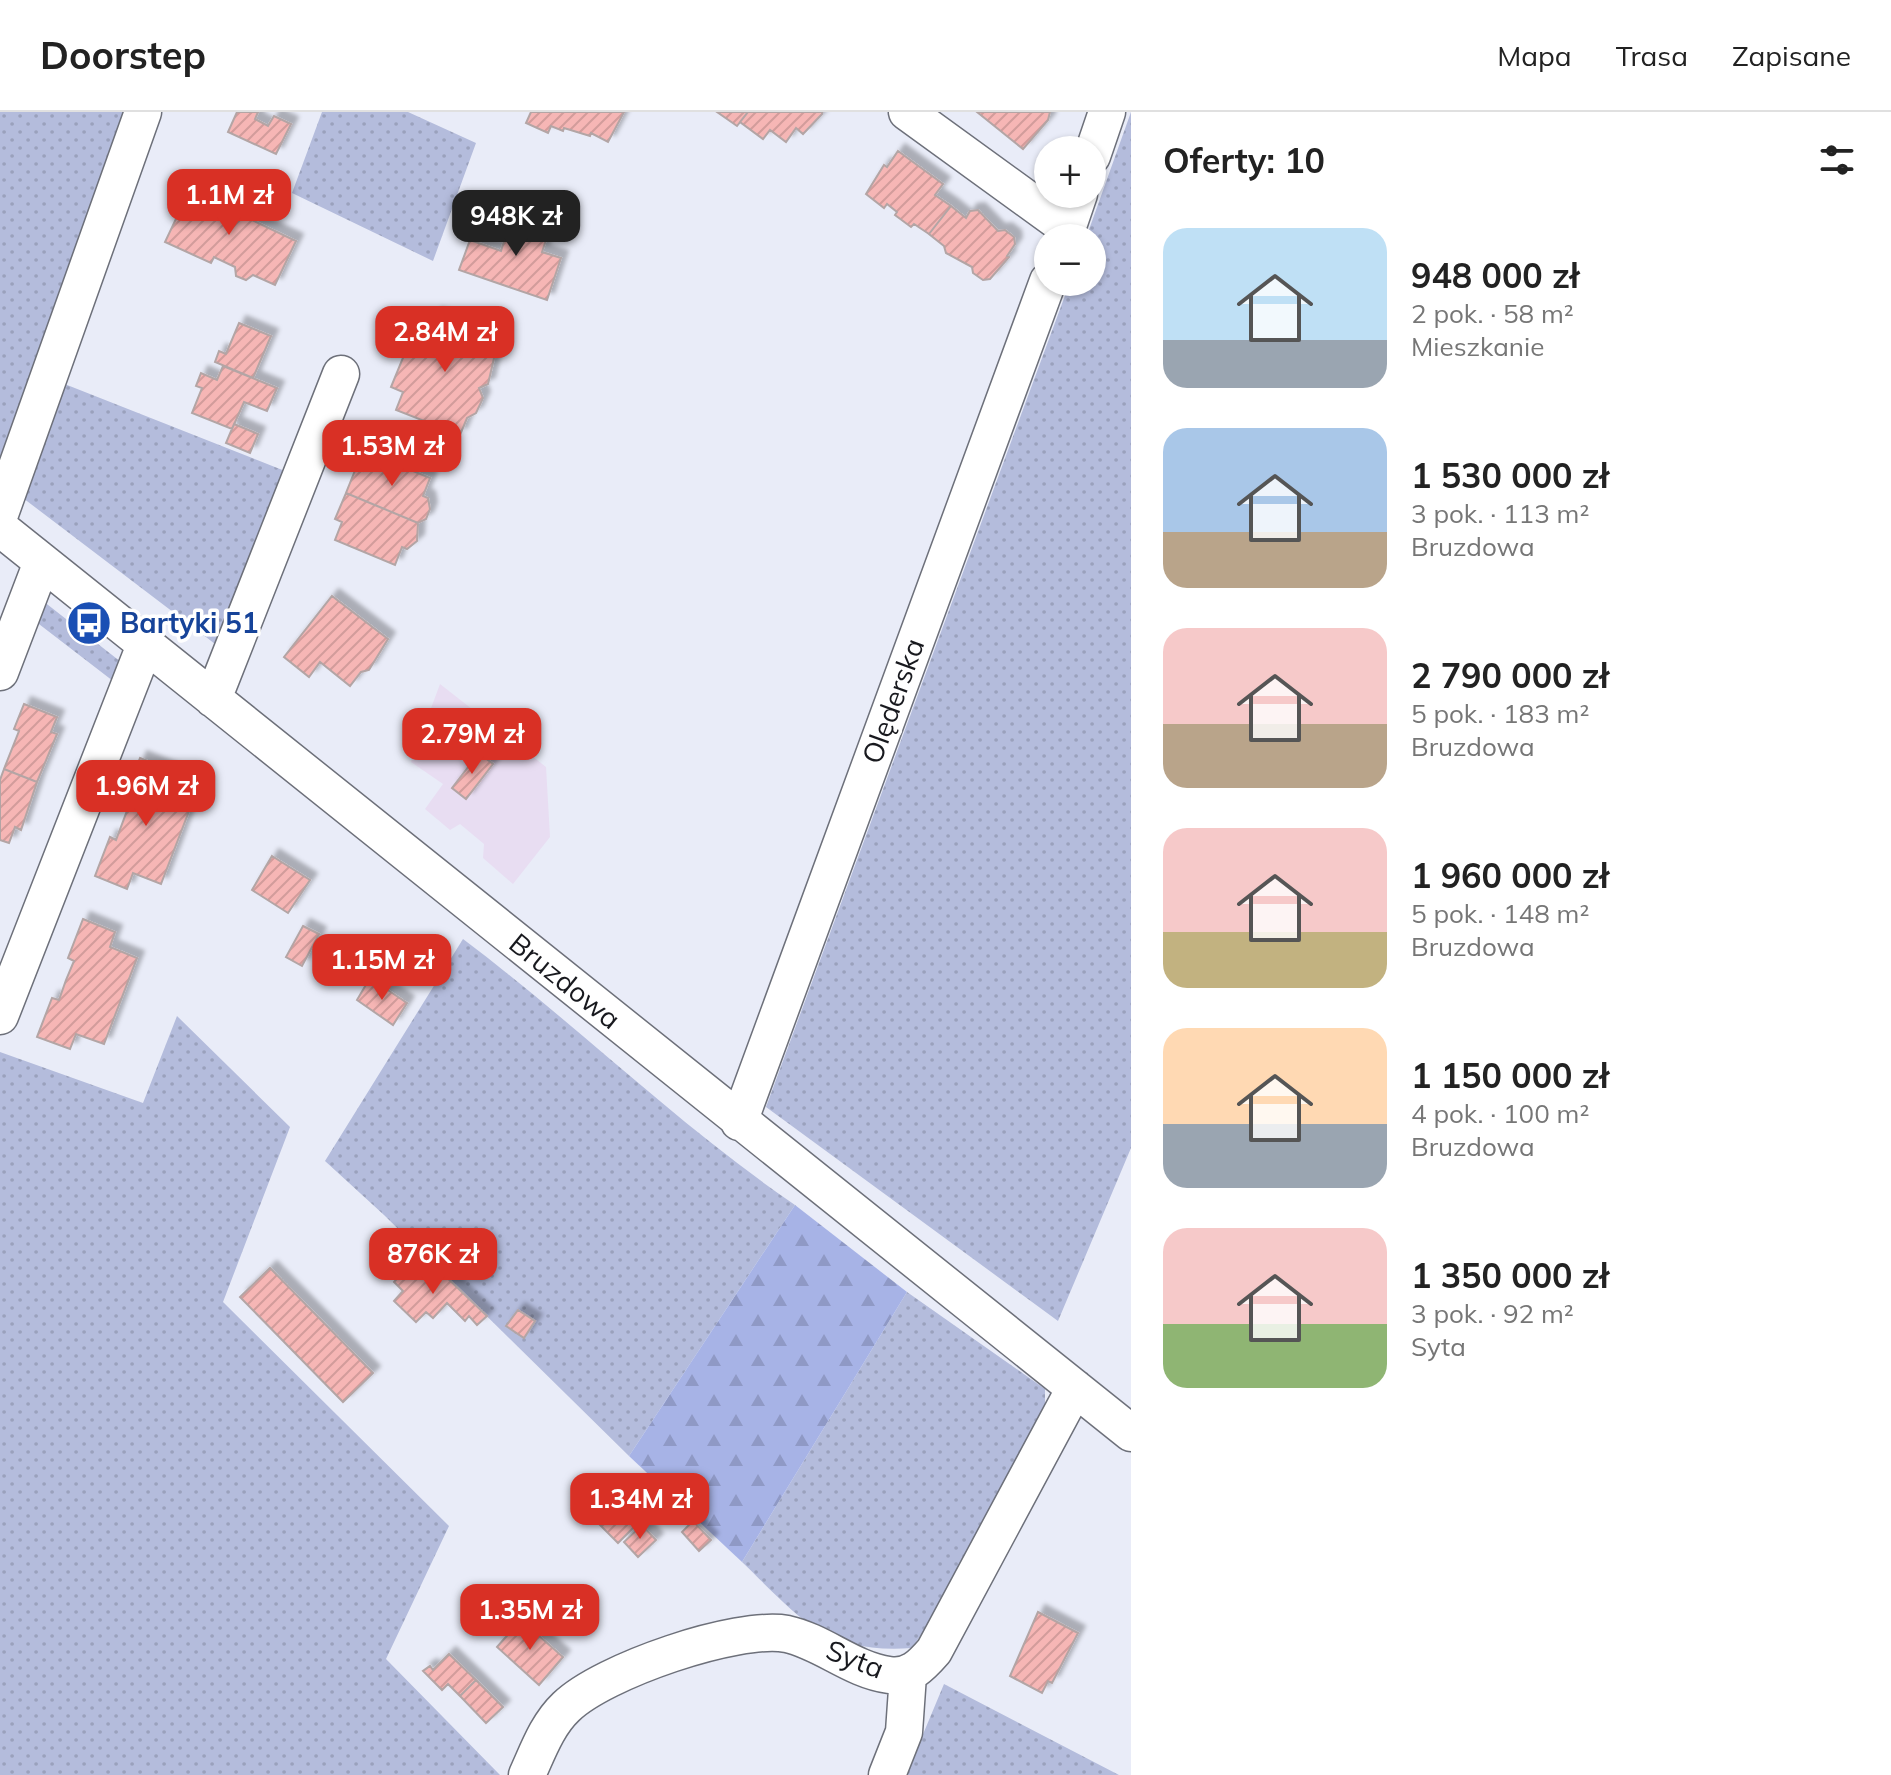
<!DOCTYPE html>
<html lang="pl">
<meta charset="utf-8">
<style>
body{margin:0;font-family:Mulish,sans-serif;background:#f6f6f6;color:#222;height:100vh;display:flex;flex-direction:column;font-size:30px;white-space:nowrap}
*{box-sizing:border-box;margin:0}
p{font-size:26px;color:#767676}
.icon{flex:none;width:44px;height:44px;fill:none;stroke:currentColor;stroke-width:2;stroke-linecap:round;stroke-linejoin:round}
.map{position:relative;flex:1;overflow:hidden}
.details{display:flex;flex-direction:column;background:#fff;width:760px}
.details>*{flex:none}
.buttons{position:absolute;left:1034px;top:24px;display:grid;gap:16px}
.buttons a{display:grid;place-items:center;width:72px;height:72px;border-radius:50%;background:#fff;box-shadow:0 2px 6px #0004;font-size:40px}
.price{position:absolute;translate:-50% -68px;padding:0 18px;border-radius:16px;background:#d93025;color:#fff;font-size:26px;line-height:52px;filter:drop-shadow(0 2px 4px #0008)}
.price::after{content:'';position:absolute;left:50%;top:48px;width:24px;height:18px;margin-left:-12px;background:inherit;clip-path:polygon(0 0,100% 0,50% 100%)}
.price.current{background:#222;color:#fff}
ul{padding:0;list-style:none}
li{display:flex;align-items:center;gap:24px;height:200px;padding:0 32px}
li span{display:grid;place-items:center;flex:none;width:224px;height:160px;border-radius:24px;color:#555}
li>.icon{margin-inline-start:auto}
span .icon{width:96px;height:96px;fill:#fffc;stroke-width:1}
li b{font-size:34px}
h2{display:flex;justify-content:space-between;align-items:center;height:96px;padding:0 32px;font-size:34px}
header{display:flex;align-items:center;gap:48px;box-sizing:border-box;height:112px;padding:0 40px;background:#fff;border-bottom:2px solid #e0e0e0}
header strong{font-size:38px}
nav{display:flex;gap:44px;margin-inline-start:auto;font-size:28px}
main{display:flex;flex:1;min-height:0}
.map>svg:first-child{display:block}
</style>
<header>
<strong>Doorstep</strong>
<nav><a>Mapa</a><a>Trasa</a><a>Zapisane</a></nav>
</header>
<main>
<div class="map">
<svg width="1131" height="1663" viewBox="0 0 1131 1663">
<defs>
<pattern id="grass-dots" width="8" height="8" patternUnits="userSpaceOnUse" patternTransform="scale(2)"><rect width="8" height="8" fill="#b4bcdc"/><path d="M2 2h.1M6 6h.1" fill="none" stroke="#9aa1bc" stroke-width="1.8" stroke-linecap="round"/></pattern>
<pattern id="forest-firs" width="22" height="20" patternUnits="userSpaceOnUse" patternTransform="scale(2)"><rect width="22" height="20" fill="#a7b3e6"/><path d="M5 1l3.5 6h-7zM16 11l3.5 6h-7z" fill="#8f99c5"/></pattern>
<pattern id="building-hatch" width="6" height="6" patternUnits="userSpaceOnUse" patternTransform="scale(2)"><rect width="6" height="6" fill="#f6b6b5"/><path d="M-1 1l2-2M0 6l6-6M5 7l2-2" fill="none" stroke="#d29c9b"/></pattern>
<filter id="shadow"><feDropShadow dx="7" dy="-7" stdDeviation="2" flood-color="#0004"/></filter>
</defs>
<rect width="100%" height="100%" fill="#e9ecf8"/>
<path fill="#e8ddf2" d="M 440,572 L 546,655 L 550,725 L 513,772 L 483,746 L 484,732 L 460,712 L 450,718 L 425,697 L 443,672 L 411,650 Z"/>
<path fill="url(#grass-dots)" d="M 0,0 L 132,0 L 0,355 Z
M 322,0 L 408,0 L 476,31 L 433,149 L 292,81 Z
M 1131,0 L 1131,1036 L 1058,1209 L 766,995 L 1070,170 L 1092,170 L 1092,126 L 1086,126 Z
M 57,269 L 290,361 L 223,538 L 19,383 Z
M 43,489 L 121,550 L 113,569 L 35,509 Z
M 463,827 C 576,912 678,1013 795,1093 L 629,1344 L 384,1103 L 325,1049 Z
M 177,904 L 290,1015 L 223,1190 L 449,1414 L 386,1547 L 500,1663 L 0,1663 L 0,940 L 143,991 Z
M 907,1180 L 1045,1277 L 1045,1300 L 948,1483 L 912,1536 C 825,1542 800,1506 742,1450 Z
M 944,1572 L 1119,1663 L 906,1663 Z"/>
<path fill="url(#forest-firs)" d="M 795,1093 L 907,1180 L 742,1450 L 629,1344 Z"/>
<path fill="url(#building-hatch)" stroke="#b3a5a5" stroke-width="2" filter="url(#shadow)" d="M 237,0 L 258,0 L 255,7 L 268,14 L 274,4 L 291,12 L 276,42 L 228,20 Z
M 531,0 L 624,0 L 608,30 L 591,21 L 590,24 L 564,16 L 563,19 L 551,14 L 548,21 L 526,11 Z
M 717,0 L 748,0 L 737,14 Z
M 748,0 L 822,0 L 822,2 L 803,22 L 796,16 L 786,30 L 770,18 L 763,27 L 740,10 Z
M 977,0 L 1050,0 L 1048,8 L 1023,37 Z
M 898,39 L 943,72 L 935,83 L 951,94 L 929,122 L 914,112 L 911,115 L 895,103 L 897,100 L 887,92 L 884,96 L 866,82 L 884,53 L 887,55 Z
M 192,73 L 237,94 L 235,100 L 296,129 L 275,173 L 253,163 L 246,168 L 236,164 L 235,155 L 214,145 L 211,151 L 165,130 Z
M 951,94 L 966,106 L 970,99 L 978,98 L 998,119 L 1005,118 L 1014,125 L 1015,132 L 1007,144 L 1009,145 L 990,167 L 983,168 L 973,161 L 972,155 L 946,141 L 944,134 L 929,122 Z
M 509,99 L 551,113 L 542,140 L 561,146 L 547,188 L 459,158 L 470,128 L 501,139 L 505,126 L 500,124 Z
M 435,203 L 476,217 L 478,221 L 498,229 L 488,272 L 479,276 L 483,286 L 476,301 L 467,306 L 460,323 L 396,298 L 403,280 L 391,275 L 416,214 L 429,220 Z
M 239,211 L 271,224 L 253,266 L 215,250 L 219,239 L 226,242 Z
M 223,254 L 277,276 L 267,299 L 244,290 L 232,317 L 192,301 L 202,276 L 196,274 L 201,261 L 217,268 Z
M 234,312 L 258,322 L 250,341 L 226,331 Z
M 370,341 L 430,366 L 423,384 L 428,386 L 430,397 L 426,407 L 418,411 L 346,381 L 356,356 L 363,359 Z
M 346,381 L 418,411 L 417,429 L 407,437 L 402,435 L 395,453 L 335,428 L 342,410 L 335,407 Z
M 332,484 L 388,527 L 369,558 L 361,560 L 350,574 L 320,550 L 309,565 L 284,545 Z
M 24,592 L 57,605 L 51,620 L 57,622 L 37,670 L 4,657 L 19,619 L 14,617 Z
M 479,641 L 493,652 L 466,687 L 452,676 Z
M 140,646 L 173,659 L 167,675 L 194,686 L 161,772 L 133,761 L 127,777 L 95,764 L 110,725 L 116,728 L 131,688 L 125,686 Z
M 4,657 L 37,670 L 21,718 L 15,715 L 9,731 L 0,728 L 0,668 Z
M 272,744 L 310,768 L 288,801 L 252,778 Z
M 83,807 L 115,820 L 110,835 L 137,846 L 104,932 L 76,922 L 70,937 L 37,925 L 52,886 L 59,888 L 66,868 L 74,849 L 68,846 Z
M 303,814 L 319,822 L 302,854 L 286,845 Z
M 370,866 L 407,891 L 393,913 L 357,888 Z
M 411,1151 L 427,1167 L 439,1158 L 487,1204 L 477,1213 L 469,1204 L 465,1209 L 447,1191 L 433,1206 L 426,1200 L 416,1210 L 394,1189 L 403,1179 L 394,1170 Z
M 270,1156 L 373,1261 L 343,1290 L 240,1185 Z
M 518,1198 L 535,1209 L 524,1226 L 506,1214 Z
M 621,1385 L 642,1407 L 618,1431 L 596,1409 Z
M 693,1409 L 711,1428 L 699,1439 L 682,1420 Z
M 642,1413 L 656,1428 L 638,1445 L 624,1430 Z
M 1038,1500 L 1078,1521 L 1052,1571 L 1048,1569 L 1042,1581 L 1010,1564 Z
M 521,1508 L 563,1545 L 539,1573 L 497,1535 Z
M 449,1542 L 476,1568 L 460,1584 L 448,1572 L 442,1578 L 423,1559 L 430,1554 L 433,1558 Z
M 476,1568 L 503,1595 L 486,1611 L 460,1584 Z"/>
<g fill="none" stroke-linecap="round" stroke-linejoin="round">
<g stroke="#6d707a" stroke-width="39">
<path id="minor" d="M 907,0 L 1067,116
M 1092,44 L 1107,0
M 1064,126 L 1079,82
M 0,402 L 143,0
M 0,416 L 1131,1321
M 0,560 L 42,450
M 213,587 L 341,262
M 0,904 L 145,533
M 739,1010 L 1048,169
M 527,1663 C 538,1639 547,1613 566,1595 C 603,1559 737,1513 787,1522 C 823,1530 852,1558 889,1563 C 910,1566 921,1554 934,1539 L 1075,1276
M 887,1663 L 904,1620 L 908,1563"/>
</g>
<use href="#minor" stroke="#fff" stroke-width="36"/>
</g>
<defs>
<g id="bus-disc" transform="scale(2.3)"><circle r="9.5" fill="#1a4fb4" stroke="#fff"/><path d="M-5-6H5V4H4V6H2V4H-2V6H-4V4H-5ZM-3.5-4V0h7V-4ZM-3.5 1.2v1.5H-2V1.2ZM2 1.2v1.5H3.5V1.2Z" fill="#fff"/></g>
</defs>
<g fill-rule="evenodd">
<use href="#bus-disc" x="89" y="511"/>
</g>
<g text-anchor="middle" stroke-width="7" stroke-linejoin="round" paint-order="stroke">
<g font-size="28" font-weight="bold" fill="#164399" stroke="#fff" text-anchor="start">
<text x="120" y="521">Bartyki 51</text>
</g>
<g font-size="28" fill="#18191e" stroke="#fff">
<text transform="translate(893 589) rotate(-70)" y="10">Olęderska</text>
<text transform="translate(565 869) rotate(39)" y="10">Bruzdowa</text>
<text transform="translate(855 1547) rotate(21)" y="10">Syta</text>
</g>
</g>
</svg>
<div class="buttons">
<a>+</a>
<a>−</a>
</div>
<b class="price" style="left:229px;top:125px">1.1M zł</b>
<b class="price current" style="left:516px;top:146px">948K zł</b>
<b class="price" style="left:445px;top:262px">2.84M zł</b>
<b class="price" style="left:392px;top:376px">1.53M zł</b>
<b class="price" style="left:472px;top:664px">2.79M zł</b>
<b class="price" style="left:146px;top:716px">1.96M zł</b>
<b class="price" style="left:382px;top:890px">1.15M zł</b>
<b class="price" style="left:433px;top:1184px">876K zł</b>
<b class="price" style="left:640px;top:1429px">1.34M zł</b>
<b class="price" style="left:530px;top:1540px">1.35M zł</b>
</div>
<section class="details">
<h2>Oferty: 10<svg class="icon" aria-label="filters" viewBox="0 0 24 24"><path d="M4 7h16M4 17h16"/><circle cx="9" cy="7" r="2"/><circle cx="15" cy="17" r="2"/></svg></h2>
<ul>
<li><span style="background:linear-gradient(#bfe0f5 70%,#9aa5b1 0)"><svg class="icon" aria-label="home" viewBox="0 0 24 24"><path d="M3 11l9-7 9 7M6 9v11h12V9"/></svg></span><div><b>948 000 zł</b><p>2 pok. · 58 m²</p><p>Mieszkanie</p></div></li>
<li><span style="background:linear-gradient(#a9c7e8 65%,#b9a48a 0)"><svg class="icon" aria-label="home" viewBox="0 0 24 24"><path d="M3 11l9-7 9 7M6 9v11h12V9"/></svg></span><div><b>1 530 000 zł</b><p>3 pok. · 113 m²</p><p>Bruzdowa</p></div></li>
<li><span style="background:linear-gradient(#f6c9c9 60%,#b9a48a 0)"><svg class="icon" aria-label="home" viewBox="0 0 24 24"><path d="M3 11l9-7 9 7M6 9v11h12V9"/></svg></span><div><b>2 790 000 zł</b><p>5 pok. · 183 m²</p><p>Bruzdowa</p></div></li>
<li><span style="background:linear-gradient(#f6c9c9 65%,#c2b280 0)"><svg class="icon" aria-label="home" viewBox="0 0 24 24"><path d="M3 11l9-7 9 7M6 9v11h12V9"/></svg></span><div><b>1 960 000 zł</b><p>5 pok. · 148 m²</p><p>Bruzdowa</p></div></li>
<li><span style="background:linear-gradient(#ffd9b3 60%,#9aa5b1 0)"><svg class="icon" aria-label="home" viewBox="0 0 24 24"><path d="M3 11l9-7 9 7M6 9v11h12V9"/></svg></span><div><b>1 150 000 zł</b><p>4 pok. · 100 m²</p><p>Bruzdowa</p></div></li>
<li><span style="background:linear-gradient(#f6c9c9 60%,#8fb573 0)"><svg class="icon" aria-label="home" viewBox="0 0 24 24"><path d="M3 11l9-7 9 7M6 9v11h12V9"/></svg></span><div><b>1 350 000 zł</b><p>3 pok. · 92 m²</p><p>Syta</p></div></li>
</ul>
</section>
</main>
